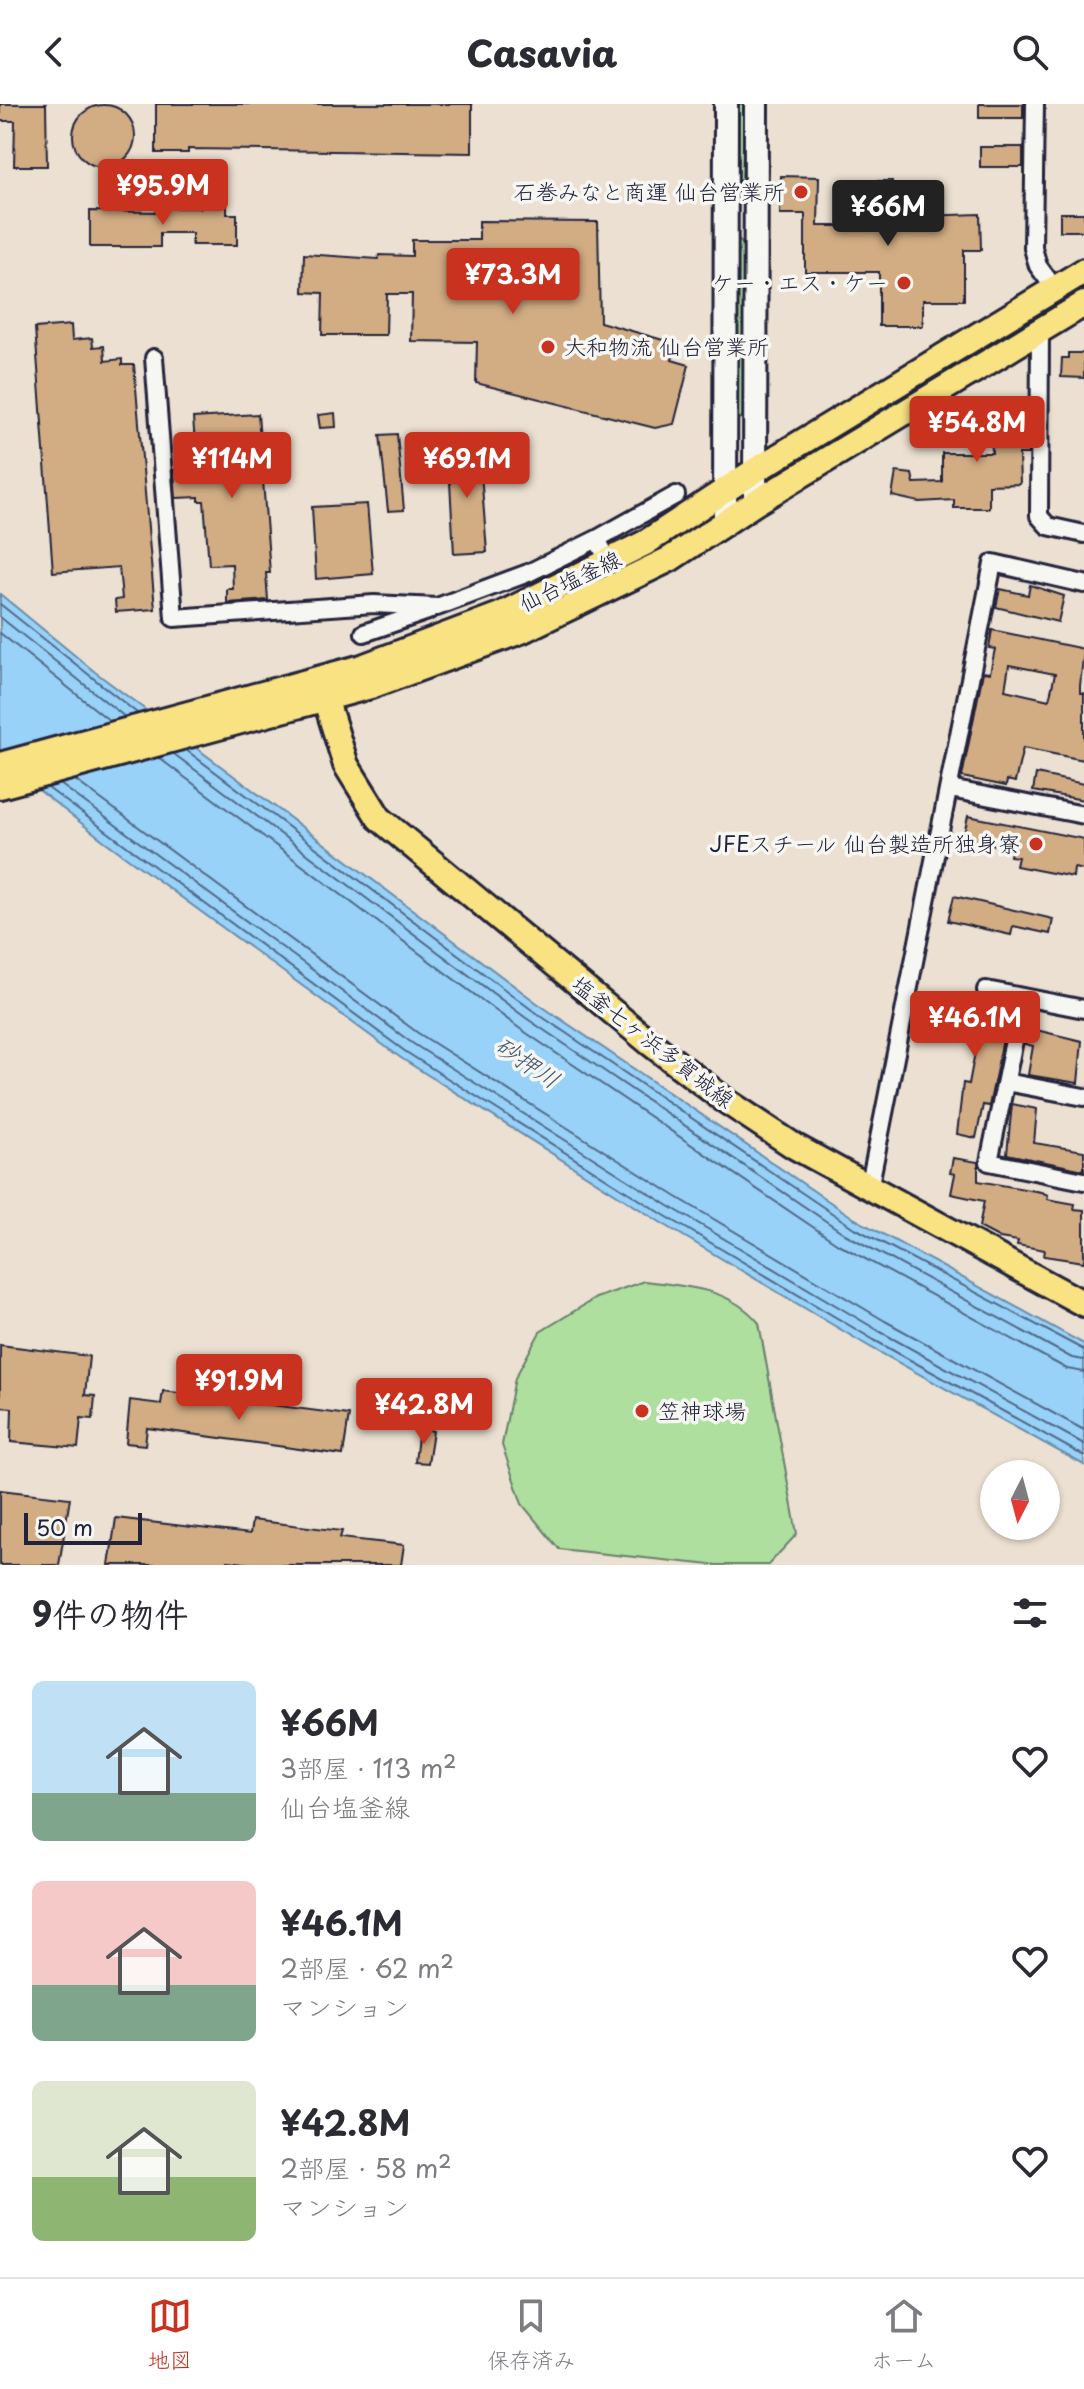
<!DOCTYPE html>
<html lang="ja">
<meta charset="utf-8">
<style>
body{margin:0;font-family:"Playpen Sans","Klee One",sans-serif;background:#f2f2f3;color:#2b2b33;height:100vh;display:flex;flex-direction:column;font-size:30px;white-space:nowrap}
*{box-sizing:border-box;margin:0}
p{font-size:26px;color:#7c7c81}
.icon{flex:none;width:44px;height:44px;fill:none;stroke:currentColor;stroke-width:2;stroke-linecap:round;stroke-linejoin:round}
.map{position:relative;height:1461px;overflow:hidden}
.drawer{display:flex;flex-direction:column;background:#fff;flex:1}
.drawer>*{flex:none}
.needle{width:52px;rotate:186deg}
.buttons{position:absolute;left:980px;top:1356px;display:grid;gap:16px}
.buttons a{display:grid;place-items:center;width:80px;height:80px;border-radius:50%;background:#fff;box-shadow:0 2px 6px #0004;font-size:40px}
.scale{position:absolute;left:24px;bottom:20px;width:118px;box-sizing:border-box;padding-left:8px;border:4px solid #22223b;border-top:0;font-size:22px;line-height:28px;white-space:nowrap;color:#22223b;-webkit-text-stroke:6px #f6f6f2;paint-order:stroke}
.price{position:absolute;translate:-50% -68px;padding:0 18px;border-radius:8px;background:#c8321e;color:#fff;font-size:26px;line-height:52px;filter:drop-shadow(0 2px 4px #0008)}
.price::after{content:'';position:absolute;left:50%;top:48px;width:24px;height:18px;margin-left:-12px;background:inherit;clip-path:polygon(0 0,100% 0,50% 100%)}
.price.current{background:#222;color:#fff}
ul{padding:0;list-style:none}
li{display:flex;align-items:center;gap:24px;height:200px;padding:0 32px}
li span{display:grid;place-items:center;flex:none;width:224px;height:160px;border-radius:12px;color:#555}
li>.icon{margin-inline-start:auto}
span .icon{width:96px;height:96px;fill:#fffc;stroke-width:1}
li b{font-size:34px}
h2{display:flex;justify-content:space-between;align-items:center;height:96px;padding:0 32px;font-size:34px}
header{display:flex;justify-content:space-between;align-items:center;height:104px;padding:0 32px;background:#fff;font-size:36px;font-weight:800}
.tabs{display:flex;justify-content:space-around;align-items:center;height:112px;border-top:2px solid #e1e1e2;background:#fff;font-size:22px;color:#7c7c81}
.tabs a{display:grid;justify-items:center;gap:4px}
.tabs .current{color:#c8321e}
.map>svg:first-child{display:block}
</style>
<header><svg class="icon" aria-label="back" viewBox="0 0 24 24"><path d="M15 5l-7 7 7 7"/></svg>Casavia<svg class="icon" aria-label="search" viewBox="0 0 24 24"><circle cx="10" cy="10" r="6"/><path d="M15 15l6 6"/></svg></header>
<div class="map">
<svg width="1084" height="1461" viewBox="0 0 1084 1461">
<rect width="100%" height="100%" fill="#ebe0d1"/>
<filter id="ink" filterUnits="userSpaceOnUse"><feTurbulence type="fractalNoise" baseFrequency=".0125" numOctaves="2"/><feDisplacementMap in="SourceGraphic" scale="16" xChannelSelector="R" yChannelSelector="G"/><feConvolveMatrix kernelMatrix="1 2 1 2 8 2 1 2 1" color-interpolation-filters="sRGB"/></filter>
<g filter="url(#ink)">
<path fill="#aedf9f" stroke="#68806d" stroke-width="2" d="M 734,0 L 745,0 L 742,75 L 737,78 L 734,77 Z
M 739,136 L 744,142 L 745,310 L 739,315 L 736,314 L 735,138 Z
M 644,1177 C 687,1182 730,1184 759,1219 L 797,1430 L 768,1461 L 711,1461 L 559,1445 L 522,1400 L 502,1341 L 515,1274 L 540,1228 L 596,1194 Z"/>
<path fill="#98d2f8" stroke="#698cac" stroke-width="2" d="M 0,490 L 95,568 L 537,899 L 855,1115 L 1084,1240 L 1084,1361 L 870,1243 L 660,1118 L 401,954 L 103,736 L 0,656 Z"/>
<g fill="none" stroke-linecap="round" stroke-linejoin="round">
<path stroke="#516887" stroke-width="2" d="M 0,500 L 137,609
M 0,513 L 125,613
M 0,529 L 110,617
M 186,646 L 532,906 L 851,1122 L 1084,1246
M 174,650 L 526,914 L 845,1130 L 1072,1254 L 1084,1256
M 159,654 L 519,924 L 838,1140 L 1067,1265 L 1084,1268
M 75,676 L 418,929 L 675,1092 L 885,1217 L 1084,1326
M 60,680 L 412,939 L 669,1102 L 879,1227 L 1084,1340
M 48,684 L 406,948 L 664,1111 L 874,1236 L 1084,1352"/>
</g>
<path fill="#d2ad84" stroke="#22223b" stroke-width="2" fill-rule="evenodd" d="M 0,0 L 46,0 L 47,62 L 14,62 L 15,17 L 0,17 Z
M 156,0 L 472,0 L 472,49 L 188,45 L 188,49 L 156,49 Z
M 979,0 L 1023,0 L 1023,14 L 979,14 Z
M73 32a31 31 0 1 1 62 0a31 31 0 1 1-62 0Z
M 980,43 L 1023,43 L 1023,63 L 980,63 Z
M 781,72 L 819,73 L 818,122 L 862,122 L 861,77 L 892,77 L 892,113 L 980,110 L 981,146 L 964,146 L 964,196 L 923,196 L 923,222 L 879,222 L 879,168 L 805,168 L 805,110 L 780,110 Z
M 201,100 L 227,100 L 227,110 L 237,110 L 237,141 L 192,141 L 192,129 L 160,129 L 160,143 L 90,143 L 90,107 L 162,108 L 162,104 L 201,104 Z
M 1060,109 L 1084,109 L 1084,127 L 1060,127 Z
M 479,117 L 598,118 L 600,218 L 677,240 L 672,256 L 689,261 L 674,320 L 655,324 L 476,279 L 477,238 L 411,237 L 412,190 L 387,190 L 386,231 L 322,231 L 323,189 L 303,188 L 304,150 L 378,155 L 379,151 L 412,152 L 412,136 L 479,136 Z
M 71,221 L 72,236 L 92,234 L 93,243 L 104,242 L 105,257 L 122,255 L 122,261 L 134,261 L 155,505 L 116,508 L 115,496 L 122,495 L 119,463 L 53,468 L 35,224 Z
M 1068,249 L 1084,249 L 1084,274 L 1061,273 L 1062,254 L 1068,254 Z
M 999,295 L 1027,295 L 1028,350 L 1019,350 L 1020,380 L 989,381 L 989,404 L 954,404 L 954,396 L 919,398 L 892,392 L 896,368 L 912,370 L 914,379 L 942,378 L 942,349 L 992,349 L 990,300 L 999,300 Z
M 335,309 L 336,323 L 320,324 L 318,311 Z
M 258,310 L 270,469 L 266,469 L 268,496 L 227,499 L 227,485 L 233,485 L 232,460 L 209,461 L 204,397 L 199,397 L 199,393 L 176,394 L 174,366 L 197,365 L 193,314 Z
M 397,330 L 404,406 L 388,407 L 380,331 Z
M 479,342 L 487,448 L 454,450 L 448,343 Z
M 367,400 L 373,470 L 316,475 L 312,403 Z
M 1030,481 L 1064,492 L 1058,518 L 996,503 L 1000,485 L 1028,491 Z
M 992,526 L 1084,545 L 1080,582 L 1080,589 L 1084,589 L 1084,656 L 1023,644 L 1015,678 L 1007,676 L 1006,682 L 962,673 L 983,568 L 990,569 L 995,545 L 989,544 ZM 1009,561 L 1055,570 L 1049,596 L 1005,586 Z
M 1036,670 L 1084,680 L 1084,696 L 1033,687 Z
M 968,712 L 1084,735 L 1084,766 L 1074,764 L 1073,773 L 1016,762 L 1018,753 L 1010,752 L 1012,744 L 963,735 Z
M 954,792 L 1053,815 L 1050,830 L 1013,822 L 1011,831 L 948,817 Z
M 936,901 L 1008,912 L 989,1002 L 983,1001 L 976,1034 L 957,1030 L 963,979 L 969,980 L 978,932 L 932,924 Z
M 1028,924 L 1082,937 L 1078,979 L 1028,971 L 1033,942 L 1025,940 Z
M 1012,1000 L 1037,1005 L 1034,1039 L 1084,1047 L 1084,1066 L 1007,1050 Z
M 953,1054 L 978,1058 L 978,1077 L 1041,1088 L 1048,1091 L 1047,1095 L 1075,1100 L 1074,1105 L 1084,1106 L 1084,1158 L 1044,1152 L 1045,1146 L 1017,1141 L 1018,1137 L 1000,1134 L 979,1123 L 984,1097 L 951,1090 L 955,1070 L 950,1069 Z
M 0,1241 L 89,1252 L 85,1291 L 95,1292 L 93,1315 L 81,1314 L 78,1344 L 11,1338 L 12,1304 L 0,1303 Z
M 163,1287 L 349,1311 L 343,1351 L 147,1324 L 145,1341 L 126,1339 L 130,1296 L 161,1300 Z
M 419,1324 L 433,1327 L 428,1359 L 415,1358 Z
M 0,1386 L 70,1394 L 59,1461 L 0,1461 Z
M 116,1414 L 250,1430 L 252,1416 L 342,1427 L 340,1434 L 404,1441 L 401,1461 L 259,1461 L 228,1457 L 228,1461 L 109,1461 Z"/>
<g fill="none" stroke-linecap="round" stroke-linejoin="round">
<g stroke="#22223b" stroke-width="22">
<path id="street" d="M 1035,0 L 1033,144 L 1038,162 L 1055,185
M 1040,227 L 1039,412 L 1048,422 L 1084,430
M 154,254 L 174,514 L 374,500 L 437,503 L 528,469 L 597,435 L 609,458
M 597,435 L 676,391
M 364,529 L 428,507
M 950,685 L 1084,711
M 986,886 L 1023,893
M 1084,905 L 1023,893 L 989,1058 L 1084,1077
M 1006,978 L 1084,993
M 869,1085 L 993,459 L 1084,480"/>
</g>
<g stroke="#22223b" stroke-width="28">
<path id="secondary" d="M 755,399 L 756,0
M 725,420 L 726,0"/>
</g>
<g stroke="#22223b" stroke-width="30">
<path id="primary" d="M 321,581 L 346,661 L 379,714 L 649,938 L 723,995 L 794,1042 L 1084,1200
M 0,661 L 362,563 L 500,511 L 645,439 L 756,366 L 1084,167
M 0,682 L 371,582 L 521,527 L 670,455 L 755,399 L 1084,200"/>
</g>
<use href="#street" stroke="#f6f6f2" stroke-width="16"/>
<use href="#secondary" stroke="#f6f6f2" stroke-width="22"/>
<use href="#primary" stroke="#f8e281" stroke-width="24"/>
</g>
</g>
<g fill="#c8321e" stroke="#f6f6f2" stroke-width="3">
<circle cx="801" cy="88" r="8"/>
<circle cx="904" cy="179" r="8"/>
<circle cx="548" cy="243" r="8"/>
<circle cx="1036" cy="740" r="8"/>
<circle cx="642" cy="1307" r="8"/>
</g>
<g text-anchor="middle" stroke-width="7" stroke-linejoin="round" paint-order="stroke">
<g font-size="22" fill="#22223b" stroke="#f6f6f2" text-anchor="end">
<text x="785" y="96">石巻みなと商運 仙台営業所</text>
<text x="888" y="187">ケー・エス・ケー</text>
<text x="564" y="251" text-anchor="start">大和物流 仙台営業所</text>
<text x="1020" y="748">JFEスチール 仙台製造所独身寮</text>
<text x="658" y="1315" text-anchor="start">笠神球場</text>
</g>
<g font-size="22" fill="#22223b" stroke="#f6f6f2">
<text transform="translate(570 477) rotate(-26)" y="8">仙台塩釜線</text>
<text transform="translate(653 938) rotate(38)" y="8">塩釜七ヶ浜多賀城線</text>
</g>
<g font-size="24" font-style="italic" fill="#455774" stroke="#f6f6f2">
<text transform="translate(527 959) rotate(34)" y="8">砂押川</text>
</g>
</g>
</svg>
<div class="buttons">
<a><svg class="needle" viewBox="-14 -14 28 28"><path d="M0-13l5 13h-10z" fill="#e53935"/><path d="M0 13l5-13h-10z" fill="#7c7c81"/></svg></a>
</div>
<div class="scale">50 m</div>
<b class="price" style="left:163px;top:123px">¥95.9M</b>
<b class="price current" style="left:888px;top:144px">¥66M</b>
<b class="price" style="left:513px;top:212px">¥73.3M</b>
<b class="price" style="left:977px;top:360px">¥54.8M</b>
<b class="price" style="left:232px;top:396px">¥114M</b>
<b class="price" style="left:467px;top:396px">¥69.1M</b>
<b class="price" style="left:975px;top:955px">¥46.1M</b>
<b class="price" style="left:239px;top:1318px">¥91.9M</b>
<b class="price" style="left:424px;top:1342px">¥42.8M</b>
</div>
<section class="drawer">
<h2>9件の物件<svg class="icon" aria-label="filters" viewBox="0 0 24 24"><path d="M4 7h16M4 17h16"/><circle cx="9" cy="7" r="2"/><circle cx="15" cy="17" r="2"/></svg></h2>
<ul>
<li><span style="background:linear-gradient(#bfe0f5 70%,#7fa58c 0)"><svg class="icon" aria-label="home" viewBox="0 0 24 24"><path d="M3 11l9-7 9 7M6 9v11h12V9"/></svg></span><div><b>¥66M</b><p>3部屋 · 113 m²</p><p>仙台塩釜線</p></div><svg class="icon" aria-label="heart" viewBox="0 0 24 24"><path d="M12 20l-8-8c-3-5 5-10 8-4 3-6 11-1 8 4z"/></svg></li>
<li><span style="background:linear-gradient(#f6c9c9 65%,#7fa58c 0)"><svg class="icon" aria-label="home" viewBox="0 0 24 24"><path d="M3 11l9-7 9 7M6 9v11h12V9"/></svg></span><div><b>¥46.1M</b><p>2部屋 · 62 m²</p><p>マンション</p></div><svg class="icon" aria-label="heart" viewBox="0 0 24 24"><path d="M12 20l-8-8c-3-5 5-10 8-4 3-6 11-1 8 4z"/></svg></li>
<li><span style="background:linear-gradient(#dfe7d0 60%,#8fb573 0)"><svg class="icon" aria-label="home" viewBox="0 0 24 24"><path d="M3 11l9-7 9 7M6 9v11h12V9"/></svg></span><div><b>¥42.8M</b><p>2部屋 · 58 m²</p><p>マンション</p></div><svg class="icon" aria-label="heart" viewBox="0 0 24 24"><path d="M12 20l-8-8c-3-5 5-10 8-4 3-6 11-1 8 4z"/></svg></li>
</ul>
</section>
<nav class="tabs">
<a class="current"><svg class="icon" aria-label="map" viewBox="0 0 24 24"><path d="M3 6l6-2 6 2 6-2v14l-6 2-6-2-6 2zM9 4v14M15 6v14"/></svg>地図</a>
<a><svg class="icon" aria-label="saved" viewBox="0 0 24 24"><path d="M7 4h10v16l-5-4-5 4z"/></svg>保存済み</a>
<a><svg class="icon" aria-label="home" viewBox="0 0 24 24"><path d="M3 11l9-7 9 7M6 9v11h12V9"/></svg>ホーム</a>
</nav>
